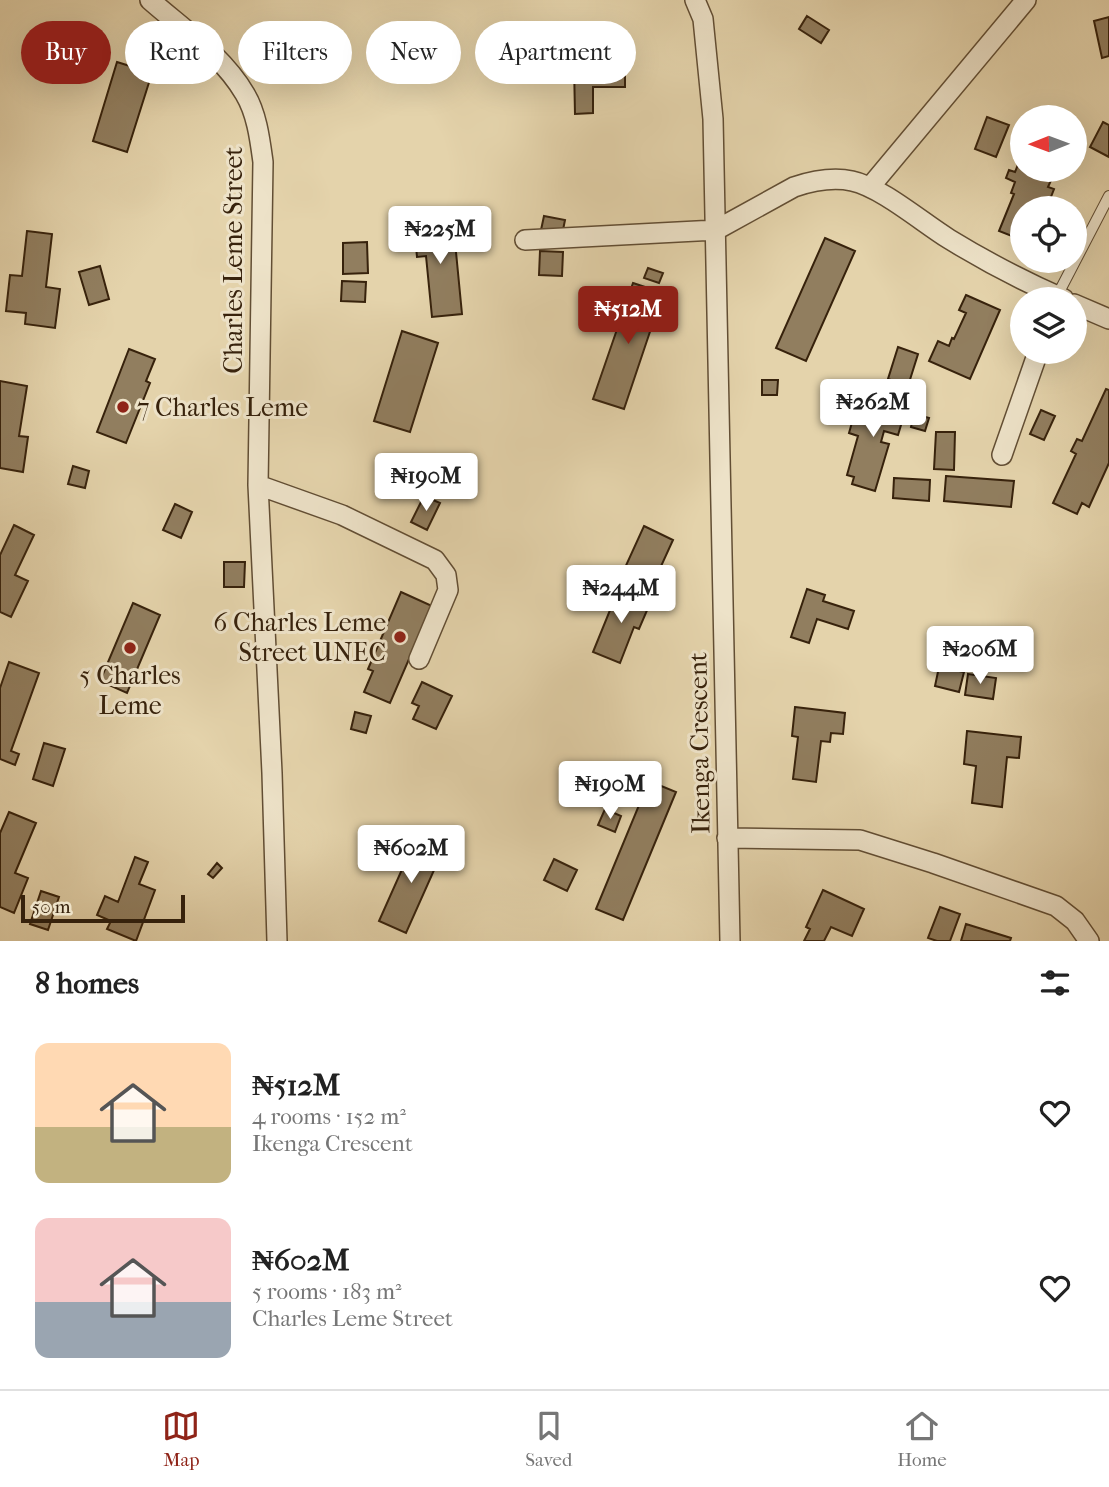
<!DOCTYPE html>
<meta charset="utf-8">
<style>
body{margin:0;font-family:"IM FELL French Canon",serif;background:#f2f2f2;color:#222;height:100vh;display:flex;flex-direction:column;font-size:26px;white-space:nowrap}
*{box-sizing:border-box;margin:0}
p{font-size:23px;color:#767676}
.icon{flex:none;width:38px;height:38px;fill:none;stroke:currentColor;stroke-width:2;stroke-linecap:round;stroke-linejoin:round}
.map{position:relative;height:941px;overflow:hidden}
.sheet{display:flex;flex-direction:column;background:#fff;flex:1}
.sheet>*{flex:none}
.hud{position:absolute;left:21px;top:21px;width:700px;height:63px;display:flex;gap:14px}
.needle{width:46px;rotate:269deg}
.tools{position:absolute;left:1010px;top:105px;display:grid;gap:14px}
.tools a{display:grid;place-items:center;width:77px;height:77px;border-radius:50%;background:#fff;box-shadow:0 7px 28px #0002;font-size:35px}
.scale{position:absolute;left:21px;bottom:18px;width:164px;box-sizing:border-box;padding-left:7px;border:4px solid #37220c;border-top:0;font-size:19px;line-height:24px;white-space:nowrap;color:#37220c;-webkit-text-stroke:5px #ede2c8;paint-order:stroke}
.price{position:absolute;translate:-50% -60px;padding:0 16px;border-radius:7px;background:#fff;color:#222;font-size:23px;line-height:46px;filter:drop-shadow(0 2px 4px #0008)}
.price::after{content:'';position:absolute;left:50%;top:42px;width:21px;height:16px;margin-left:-10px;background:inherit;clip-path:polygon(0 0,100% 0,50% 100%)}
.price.current{background:#8f2418;color:#fff}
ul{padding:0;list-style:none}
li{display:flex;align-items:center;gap:21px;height:175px;padding:0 35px}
li span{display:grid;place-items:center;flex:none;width:196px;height:140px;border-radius:14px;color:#555}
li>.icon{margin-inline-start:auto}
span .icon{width:84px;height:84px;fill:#fffc;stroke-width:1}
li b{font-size:30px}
h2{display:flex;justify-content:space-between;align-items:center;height:84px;padding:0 35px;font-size:30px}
.pill{padding:0 24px;border-radius:32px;background:#fff;box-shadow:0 7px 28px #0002;font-size:24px;line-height:63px}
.pill.current{background:#8f2418;color:#fff}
.dock{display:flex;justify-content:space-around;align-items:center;height:98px;border-top:2px solid #e0e0e0;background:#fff;font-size:19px;color:#767676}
.dock a{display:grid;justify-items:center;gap:4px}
.dock .current{color:#8f2418}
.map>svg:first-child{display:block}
</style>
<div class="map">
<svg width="1109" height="941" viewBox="0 0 1109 941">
<rect width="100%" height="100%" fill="#e4d3ab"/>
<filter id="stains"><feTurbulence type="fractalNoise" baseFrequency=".00286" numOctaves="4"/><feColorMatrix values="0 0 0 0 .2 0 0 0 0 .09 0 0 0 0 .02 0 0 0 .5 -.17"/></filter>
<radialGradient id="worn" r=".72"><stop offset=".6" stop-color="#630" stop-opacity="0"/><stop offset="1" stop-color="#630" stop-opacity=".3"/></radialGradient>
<path fill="#917e5f" stroke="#37220c" stroke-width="2" d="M 807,16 L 829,30 L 821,43 L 799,29 Z
M 1109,17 L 1109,56 L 1102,58 L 1094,21 Z
M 135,40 L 164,51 L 157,69 L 128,58 Z
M 117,62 L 152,73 L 127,152 L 93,141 Z
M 574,65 L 592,65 L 593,71 L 625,71 L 625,87 L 593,87 L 593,113 L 575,114 Z
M 987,117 L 1009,125 L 996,157 L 975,149 Z
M 1103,122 L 1109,125 L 1109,157 L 1090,147 Z
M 1019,162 L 1022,163 L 1022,170 L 1038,170 L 1053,176 L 1048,187 L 1054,189 L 1047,207 L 1041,205 L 1040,208 L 1022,208 L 1022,240 L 999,231 L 1014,194 L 1011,193 L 1015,182 L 1006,178 L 1009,170 L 1015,172 Z
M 544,216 L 565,220 L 562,235 L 541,230 Z
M 453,221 L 462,314 L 432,317 L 426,256 L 417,257 L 414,225 Z
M 27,231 L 52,234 L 46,287 L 60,289 L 55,328 L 25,324 L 26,313 L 6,311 L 10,275 L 22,276 Z
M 825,238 L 855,251 L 806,361 L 776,348 Z
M 367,242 L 368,273 L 343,274 L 343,243 Z
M 540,251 L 563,252 L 562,276 L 539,275 Z
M 100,266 L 109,299 L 89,305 L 79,272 Z
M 648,268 L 663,273 L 659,283 L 644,278 Z
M 342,281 L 366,282 L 365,302 L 341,301 Z
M 633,283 L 663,293 L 624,409 L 593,399 Z
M 966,295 L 1000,310 L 970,379 L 929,361 L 938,341 L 949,346 L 952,338 L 954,339 L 966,313 L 959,310 Z
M 402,331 L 438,343 L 410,432 L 374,421 Z
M 898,347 L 918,354 L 908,386 L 888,379 Z
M 129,349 L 155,359 L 146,381 L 150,383 L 126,443 L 97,432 Z
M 762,380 L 778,380 L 777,395 L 762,395 Z
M 0,381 L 27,386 L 19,436 L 28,437 L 23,472 L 0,468 Z
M 1106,389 L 1109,390 L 1109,463 L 1089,507 L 1082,503 L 1077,514 L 1053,503 L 1076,454 L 1071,451 L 1077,439 L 1082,441 Z
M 885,395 L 908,402 L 898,435 L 884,431 L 881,442 L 889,444 L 875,491 L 852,484 L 854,477 L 847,475 L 858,436 L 849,433 L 858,401 L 881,408 Z
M 1041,410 L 1055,416 L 1044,440 L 1030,434 Z
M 914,414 L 929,418 L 925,431 L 911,427 Z
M 936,432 L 955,432 L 954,470 L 934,469 Z
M 73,466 L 89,471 L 85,488 L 68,484 Z
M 946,476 L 1014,481 L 1011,507 L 944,501 Z
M 894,478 L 930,480 L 929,501 L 893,498 Z
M 424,496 L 440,503 L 427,530 L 411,522 Z
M 175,504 L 192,512 L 181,538 L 163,530 Z
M 14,525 L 34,535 L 15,575 L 28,581 L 11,617 L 0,612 L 0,555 Z
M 644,526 L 673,540 L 647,597 L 618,583 Z
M 224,562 L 245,562 L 244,587 L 224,587 Z
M 619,588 L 651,601 L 639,629 L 634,627 L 620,663 L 593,652 Z
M 807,589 L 825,595 L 823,601 L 854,611 L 848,629 L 817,619 L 809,643 L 791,637 Z
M 401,592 L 432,606 L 390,703 L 364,692 L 373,671 L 368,669 Z
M 133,603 L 160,615 L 127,693 L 100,681 Z
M 9,662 L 39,673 L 11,751 L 19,754 L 15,765 L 0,759 L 0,688 Z
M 939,667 L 964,672 L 959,692 L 935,686 Z
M 968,674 L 996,678 L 993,699 L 965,695 Z
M 422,682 L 452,696 L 436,729 L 413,719 L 419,706 L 412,703 Z
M 795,707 L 845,713 L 843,734 L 831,733 L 830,742 L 821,741 L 816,782 L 793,779 L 798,737 L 792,736 Z
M 355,712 L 371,716 L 366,733 L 351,729 Z
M 967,731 L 1021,737 L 1019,758 L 1007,757 L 1002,807 L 972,803 L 976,766 L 964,764 Z
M 44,743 L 65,749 L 53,786 L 33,779 Z
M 649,781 L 676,792 L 623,920 L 596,909 Z
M 605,809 L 621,816 L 615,832 L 598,825 Z
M 9,812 L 36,823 L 15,873 L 28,878 L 14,913 L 0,907 L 0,833 Z
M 416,838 L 443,850 L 406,933 L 379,921 Z
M 135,857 L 148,862 L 139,884 L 155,890 L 136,941 L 107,929 L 111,921 L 97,915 L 105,896 L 118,902 Z
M 554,859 L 577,870 L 567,891 L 544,880 Z
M 217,863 L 222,868 L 213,878 L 208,874 Z
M 823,890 L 864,909 L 852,936 L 831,927 L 824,941 L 804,941 L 810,929 L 806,927 Z
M 41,891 L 59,897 L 48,930 L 30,924 Z
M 940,907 L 960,914 L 950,941 L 937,941 L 928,938 Z
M 966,924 L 1011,938 L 1010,941 L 961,941 Z"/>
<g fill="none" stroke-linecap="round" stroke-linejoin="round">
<g stroke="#624e34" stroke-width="12">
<path id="lane" d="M 1057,296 L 1109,196"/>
</g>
<g stroke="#624e34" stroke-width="22">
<path id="street" d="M 150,0 C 183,29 223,56 245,94 C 257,114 260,140 263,162 L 258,485 L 272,773 L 277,941
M 695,0 L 703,19 L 713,119 L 730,941
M 870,187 L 1026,0
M 525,240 L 716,230 L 794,187 C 812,181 833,177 852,181 C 881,187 923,223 949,239 C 985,261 1025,282 1064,299
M 1074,304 L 1109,319
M 1002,455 L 1038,352
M 258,485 L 342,515 L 435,560 L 446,575 L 448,590 L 419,659
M 727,838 L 860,840 L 933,863 L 1056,906 L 1075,921 L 1089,941"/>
</g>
<use href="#lane" stroke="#ede2c8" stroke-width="10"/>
<use href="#street" stroke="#ede2c8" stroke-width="19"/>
</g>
<g fill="#8f2418" stroke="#ede2c8" stroke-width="2.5">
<circle cx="123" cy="407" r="7"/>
<circle cx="400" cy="637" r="7"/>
<circle cx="130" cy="648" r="7"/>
</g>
<g text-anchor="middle" stroke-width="6" stroke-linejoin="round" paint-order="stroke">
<g font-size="26" fill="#37220c" stroke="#ede2c8">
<text transform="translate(233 260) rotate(-90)" y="9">Charles Leme Street</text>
<text transform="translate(699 743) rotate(-91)" y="9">Ikenga Crescent</text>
</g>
<g font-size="26" fill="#37220c" stroke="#ede2c8" text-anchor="start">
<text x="137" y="416">7 Charles Leme</text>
<text x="386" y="631" text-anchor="end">6 Charles Leme<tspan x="386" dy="30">Street UNEC</tspan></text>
<text x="130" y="684" text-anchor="middle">5 Charles<tspan x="130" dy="30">Leme</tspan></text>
</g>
</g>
<rect width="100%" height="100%" filter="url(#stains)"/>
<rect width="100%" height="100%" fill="url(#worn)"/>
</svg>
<div class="tools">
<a><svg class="needle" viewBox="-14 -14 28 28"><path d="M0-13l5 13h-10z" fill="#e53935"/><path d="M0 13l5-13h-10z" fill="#767676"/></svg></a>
<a><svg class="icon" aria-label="locate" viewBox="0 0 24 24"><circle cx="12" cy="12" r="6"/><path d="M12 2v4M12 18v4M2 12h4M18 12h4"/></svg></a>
<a><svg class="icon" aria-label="layers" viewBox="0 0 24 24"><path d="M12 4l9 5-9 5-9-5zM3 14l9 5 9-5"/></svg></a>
</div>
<div class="scale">50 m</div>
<b class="price" style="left:440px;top:266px">₦225M</b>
<b class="price current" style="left:628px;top:346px">₦512M</b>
<b class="price" style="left:873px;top:439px">₦262M</b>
<b class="price" style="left:426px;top:513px">₦190M</b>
<b class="price" style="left:621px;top:625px">₦244M</b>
<b class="price" style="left:980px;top:686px">₦206M</b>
<b class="price" style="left:610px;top:821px">₦190M</b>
<b class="price" style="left:411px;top:885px">₦602M</b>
<div class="hud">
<a class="pill current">Buy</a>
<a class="pill">Rent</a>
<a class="pill">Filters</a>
<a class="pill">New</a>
<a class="pill">Apartment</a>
</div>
</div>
<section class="sheet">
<h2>8 homes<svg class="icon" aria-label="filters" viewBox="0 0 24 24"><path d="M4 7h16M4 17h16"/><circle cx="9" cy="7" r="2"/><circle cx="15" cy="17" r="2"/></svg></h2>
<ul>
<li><span style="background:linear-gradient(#ffd9b3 60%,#c2b280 0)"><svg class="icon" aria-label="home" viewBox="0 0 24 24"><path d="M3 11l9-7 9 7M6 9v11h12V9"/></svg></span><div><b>₦512M</b><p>4 rooms · 152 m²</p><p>Ikenga Crescent</p></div><svg class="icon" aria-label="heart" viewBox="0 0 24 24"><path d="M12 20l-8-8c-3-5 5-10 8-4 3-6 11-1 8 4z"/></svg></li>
<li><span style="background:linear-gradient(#f6c9c9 60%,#9aa5b1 0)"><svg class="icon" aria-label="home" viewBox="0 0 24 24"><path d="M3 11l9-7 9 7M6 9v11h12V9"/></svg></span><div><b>₦602M</b><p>5 rooms · 183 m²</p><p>Charles Leme Street</p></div><svg class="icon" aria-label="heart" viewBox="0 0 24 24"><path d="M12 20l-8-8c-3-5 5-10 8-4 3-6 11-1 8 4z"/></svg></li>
</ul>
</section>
<nav class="dock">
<a class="current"><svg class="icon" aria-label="map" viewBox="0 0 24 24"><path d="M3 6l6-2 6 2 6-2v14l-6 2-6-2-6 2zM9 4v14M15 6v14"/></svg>Map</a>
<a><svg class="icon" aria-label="saved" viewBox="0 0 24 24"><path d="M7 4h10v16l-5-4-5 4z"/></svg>Saved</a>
<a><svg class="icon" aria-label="home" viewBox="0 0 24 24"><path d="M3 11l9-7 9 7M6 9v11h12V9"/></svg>Home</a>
</nav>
